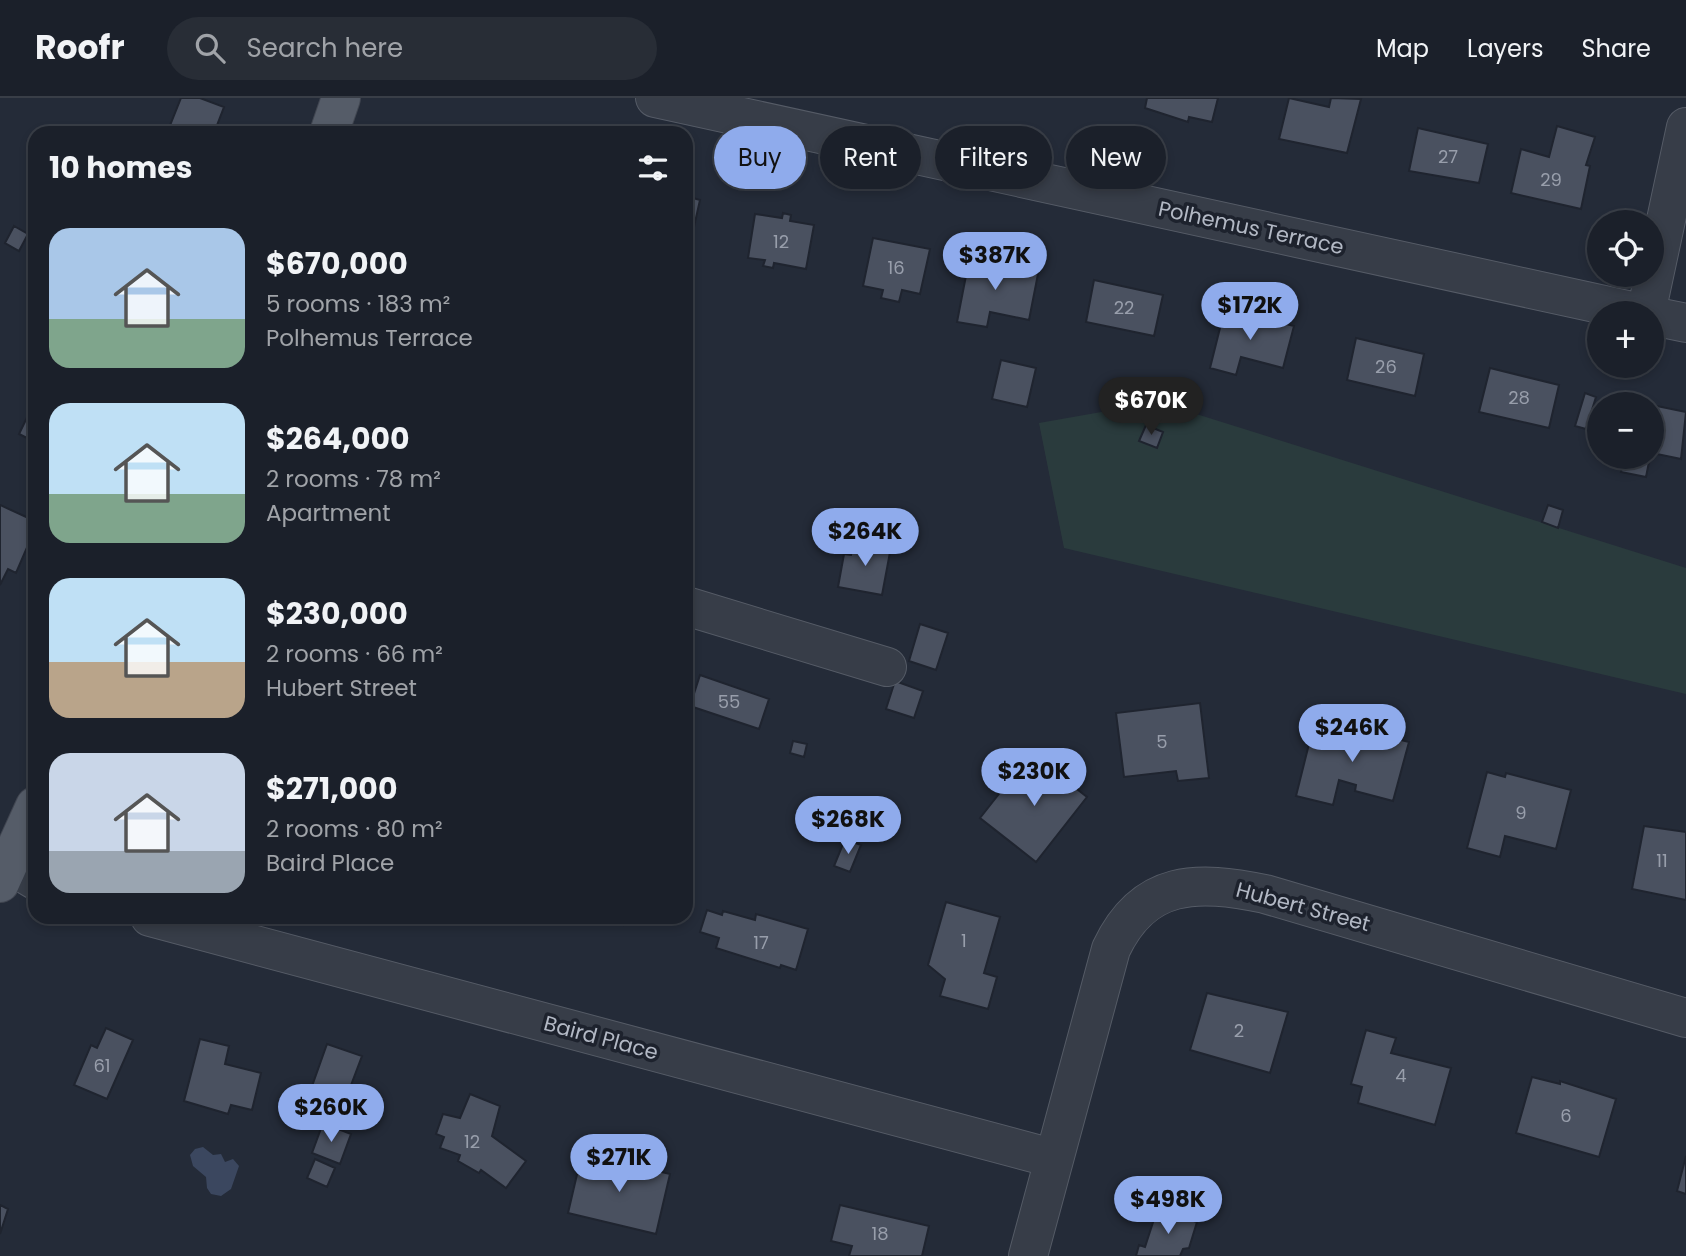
<!DOCTYPE html>
<meta charset="utf-8">
<style>
body{margin:0;font-family:Poppins,sans-serif;background:#282d36;color:#f1f3f6;height:100vh;display:flex;flex-direction:column;font-size:26px;white-space:nowrap}
*{box-sizing:border-box;margin:0}
p{font-size:23px;color:#a0a3a8}
.icon{flex:none;width:38px;height:38px;fill:none;stroke:currentColor;stroke-width:2;stroke-linecap:round;stroke-linejoin:round}
.map{position:relative;flex:1;overflow:hidden}
.drawer{position:absolute;left:28px;top:28px;width:665px;height:798px;display:flex;flex-direction:column;background:#1b202a;border-radius:21px;box-shadow:0 4px 10px #0003,0 0 0 2px #393e47}
.drawer>*{flex:none}
.top-card{position:absolute;left:714px;top:28px;width:665px;height:63px;display:flex;gap:14px}
.buttons{position:absolute;left:1587px;top:112px;display:grid;gap:14px}
.buttons a{display:grid;place-items:center;width:77px;height:77px;border-radius:50%;background:#1b202a;box-shadow:0 4px 10px #0003,0 0 0 2px #393e47;font-size:35px}
.price{position:absolute;translate:-50% -60px;padding:0 16px;border-radius:24px;background:#8fabec;color:#111;font-size:23px;line-height:46px;filter:drop-shadow(0 2px 4px #0008)}
.price::after{content:'';position:absolute;left:50%;top:42px;width:21px;height:16px;margin-left:-10px;background:inherit;clip-path:polygon(0 0,100% 0,50% 100%)}
.price.on{background:#222;color:#fff}
ul{padding:0;list-style:none}
li{display:flex;align-items:center;gap:21px;height:175px;padding:0 21px}
li span{display:grid;place-items:center;flex:none;width:196px;height:140px;border-radius:21px;color:#555}
li>.icon{margin-inline-start:auto}
span .icon{width:84px;height:84px;fill:#fffc;stroke-width:1}
li b{font-size:30px}
h2{display:flex;justify-content:space-between;align-items:center;height:84px;padding:0 21px;font-size:30px}
.tag{padding:0 24px;border-radius:32px;background:#1b202a;box-shadow:0 4px 10px #0003,0 0 0 2px #393e47;font-size:24px;line-height:63px}
.tag.on{background:#8fabec;color:#111}
header{display:flex;align-items:center;gap:42px;box-sizing:border-box;height:98px;padding:0 35px;background:#1b202a;border-bottom:2px solid #393e47}
header strong{font-size:33px}
nav{display:flex;gap:38px;margin-inline-start:auto;font-size:24px}
.search{width:490px;height:63px;background:#282d36;display:flex;align-items:center;gap:18px;box-sizing:border-box;padding:0 24px;border-radius:38px;color:#a0a3a8;font-size:26px}
.map>svg:first-child{display:block}
</style>
<header>
<strong>Roofr</strong>
<div class="search"><svg class="icon" aria-label="search" viewBox="0 0 24 24"><circle cx="10" cy="10" r="6"/><path d="M15 15l6 6"/></svg>Search here</div>
<nav><a>Map</a><a>Layers</a><a>Share</a></nav>
</header>
<div class="map">
<svg width="1686" height="1158" viewBox="0 0 1686 1158">
<rect width="100%" height="100%" fill="#242b38"/>
<path fill="#2a3b3d" d="M 1158,304 L 1686,470 L 1686,596 L 1064,450 L 1039,325 Z"/>
<path fill="#3b475f" d="M 203,1049 L 213,1057 L 221,1056 L 225,1064 L 233,1061 L 239,1068 L 231,1091 L 221,1098 L 211,1096 L 207,1090 L 206,1079 L 193,1068 L 190,1057 L 195,1051 Z"/>
<path fill="#4a5160" stroke="#1f242f" stroke-width="2" d="M 181,0 L 200,0 L 224,9 L 214,35 L 167,35 Z
M 1147,0 L 1218,0 L 1212,24 L 1189,19 L 1188,24 L 1145,10 Z
M 1289,0 L 1329,9 L 1331,0 L 1361,1 L 1347,55 L 1279,41 Z
M 1557,28 L 1595,39 L 1586,67 L 1590,68 L 1581,111 L 1511,95 L 1521,51 L 1549,59 Z
M 1418,30 L 1488,46 L 1479,85 L 1409,73 Z
M 686,98 L 700,102 L 687,160 L 686,160 Z
M 783,115 L 791,117 L 790,123 L 814,127 L 806,171 L 774,165 L 773,170 L 763,168 L 765,162 L 748,160 L 755,116 L 782,120 Z
M 14,128 L 28,136 L 19,153 L 5,145 Z
M 873,140 L 930,151 L 920,196 L 902,192 L 899,204 L 881,200 L 883,192 L 863,188 Z
M 970,157 L 993,162 L 992,167 L 1038,176 L 1029,222 L 990,214 L 987,229 L 957,224 Z
M 1094,182 L 1163,197 L 1154,238 L 1086,224 Z
M 1224,214 L 1247,220 L 1248,216 L 1294,228 L 1283,270 L 1241,259 L 1236,277 L 1210,270 Z
M 1356,240 L 1424,256 L 1415,298 L 1347,282 Z
M 1001,262 L 1036,270 L 1027,309 L 992,301 Z
M 1490,270 L 1559,287 L 1549,330 L 1479,314 Z
M 1585,295 L 1596,299 L 1586,331 L 1575,328 Z
M 35,303 L 35,344 L 19,336 Z
M 1652,307 L 1686,314 L 1681,361 L 1652,355 Z
M 1146,327 L 1163,334 L 1157,350 L 1139,343 Z
M 1624,359 L 1650,359 L 1646,379 L 1621,374 Z
M 0,407 L 35,423 L 35,431 L 16,475 L 8,471 L 0,487 Z
M 1548,407 L 1563,412 L 1558,430 L 1542,424 Z
M 854,442 L 891,449 L 882,497 L 838,489 L 844,456 L 851,457 Z
M 920,526 L 948,535 L 936,572 L 909,563 Z
M 700,577 L 769,601 L 759,631 L 690,608 Z
M 895,583 L 923,593 L 914,620 L 886,611 Z
M 1200,605 L 1209,680 L 1178,683 L 1176,673 L 1124,679 L 1116,615 Z
M 1331,624 L 1409,644 L 1393,703 L 1355,693 L 1356,687 L 1339,682 L 1333,707 L 1296,698 L 1311,638 L 1327,642 Z
M 793,643 L 807,646 L 804,659 L 790,655 Z
M 1031,655 L 1087,699 L 1036,764 L 980,720 Z
M 1487,674 L 1505,679 L 1506,675 L 1571,692 L 1556,751 L 1505,738 L 1500,759 L 1467,750 Z
M 1644,728 L 1686,734 L 1686,802 L 1632,791 Z
M 845,741 L 861,747 L 850,774 L 834,768 Z
M 946,804 L 1000,819 L 984,875 L 997,879 L 988,911 L 940,898 L 945,881 L 928,867 Z
M 707,812 L 722,817 L 723,813 L 755,822 L 756,816 L 808,831 L 796,872 L 781,867 L 780,870 L 716,850 L 719,840 L 700,834 Z
M 592,819 L 625,819 L 623,827 Z
M 1207,895 L 1288,914 L 1270,975 L 1190,952 Z
M 106,930 L 133,942 L 107,1001 L 74,987 L 91,947 L 97,950 Z
M 1366,932 L 1396,940 L 1391,955 L 1451,970 L 1435,1027 L 1358,1005 L 1362,989 L 1351,986 Z
M 200,941 L 229,948 L 225,966 L 261,975 L 252,1012 L 231,1007 L 228,1016 L 184,1003 Z
M 327,946 L 362,958 L 345,1003 L 311,991 Z
M 1532,979 L 1560,986 L 1560,983 L 1616,1001 L 1599,1059 L 1516,1035 Z
M 470,996 L 500,1008 L 492,1038 L 526,1063 L 506,1090 L 481,1072 L 479,1075 L 458,1063 L 460,1057 L 440,1050 L 444,1039 L 436,1036 L 443,1016 L 460,1020 Z
M 323,1025 L 351,1036 L 340,1066 L 312,1055 Z
M 582,1055 L 670,1076 L 656,1136 L 568,1115 Z
M 1686,1058 L 1686,1096 L 1677,1093 Z
M 315,1061 L 335,1070 L 327,1089 L 307,1080 Z
M 0,1107 L 8,1111 L 0,1136 Z
M 840,1107 L 929,1128 L 922,1158 L 849,1158 L 852,1148 L 831,1143 Z
M 1157,1112 L 1197,1124 L 1189,1150 L 1183,1151 L 1180,1158 L 1136,1158 L 1139,1147 L 1145,1149 Z"/>
<g fill="none" stroke-linecap="round" stroke-linejoin="round">
<g stroke="#555b66" stroke-width="40">
<path id="minor" d="M 655,0 L 1641,215
M 1646,215 L 1686,29
M 1652,218 L 1686,225
M 686,508 L 887,569
M 0,761 L 35,782
M 150,819 L 1052,1060
M 1028,1158 L 1111,851 C 1144,781 1197,782 1265,796 L 1686,920"/>
</g>
<g stroke="#414651" stroke-width="40">
<path id="major" d="M 329,35 L 341,0
M 0,785 L 35,708"/>
</g>
<use href="#minor" stroke="#373d48" stroke-width="38"/>
<use href="#major" stroke="#555c68" stroke-width="38"/>
</g>
<g text-anchor="middle" stroke-width="7" stroke-linejoin="round" paint-order="stroke">
<g font-size="18" fill="#989eab">
<text x="1448" y="65">27</text>
<text x="1551" y="88">29</text>
<text x="781" y="150">12</text>
<text x="896" y="176">16</text>
<text x="1124" y="216">22</text>
<text x="1386" y="275">26</text>
<text x="1519" y="306">28</text>
<text x="729" y="610">55</text>
<text x="1162" y="650">5</text>
<text x="1521" y="721">9</text>
<text x="1662" y="769">11</text>
<text x="964" y="849">1</text>
<text x="761" y="851">17</text>
<text x="1239" y="939">2</text>
<text x="102" y="974">61</text>
<text x="1401" y="984">4</text>
<text x="1566" y="1024">6</text>
<text x="472" y="1050">12</text>
<text x="880" y="1142">18</text>
</g>
<g font-size="21" fill="#b2b8c4" stroke="#1d222d">
<text transform="translate(1251 130) rotate(12)" y="7">Polhemus Terrace</text>
<text transform="translate(1303 809) rotate(15)" y="7">Hubert Street</text>
<text transform="translate(601 940) rotate(15)" y="7">Baird Place</text>
</g>
</g>
</svg>
<div class="buttons">
<a><svg class="icon" aria-label="locate" viewBox="0 0 24 24"><circle cx="12" cy="12" r="6"/><path d="M12 2v4M12 18v4M2 12h4M18 12h4"/></svg></a>
<a>+</a>
<a>−</a>
</div>
<b class="price" style="left:995px;top:194px">$387K</b>
<b class="price" style="left:1250px;top:244px">$172K</b>
<b class="price on" style="left:1151px;top:339px">$670K</b>
<b class="price" style="left:865px;top:470px">$264K</b>
<b class="price" style="left:1352px;top:666px">$246K</b>
<b class="price" style="left:1034px;top:710px">$230K</b>
<b class="price" style="left:848px;top:758px">$268K</b>
<b class="price" style="left:331px;top:1046px">$260K</b>
<b class="price" style="left:619px;top:1096px">$271K</b>
<b class="price" style="left:1168px;top:1138px">$498K</b>
<div class="top-card">
<a class="tag on">Buy</a>
<a class="tag">Rent</a>
<a class="tag">Filters</a>
<a class="tag">New</a>
</div>
<section class="drawer">
<h2>10 homes<svg class="icon" aria-label="filters" viewBox="0 0 24 24"><path d="M4 7h16M4 17h16"/><circle cx="9" cy="7" r="2"/><circle cx="15" cy="17" r="2"/></svg></h2>
<ul>
<li><span style="background:linear-gradient(#a9c7e8 65%,#7fa58c 0)"><svg class="icon" aria-label="home" viewBox="0 0 24 24"><path d="M3 11l9-7 9 7M6 9v11h12V9"/></svg></span><div><b>$670,000</b><p>5 rooms · 183 m²</p><p>Polhemus Terrace</p></div></li>
<li><span style="background:linear-gradient(#bfe0f5 65%,#7fa58c 0)"><svg class="icon" aria-label="home" viewBox="0 0 24 24"><path d="M3 11l9-7 9 7M6 9v11h12V9"/></svg></span><div><b>$264,000</b><p>2 rooms · 78 m²</p><p>Apartment</p></div></li>
<li><span style="background:linear-gradient(#bfe0f5 60%,#b9a48a 0)"><svg class="icon" aria-label="home" viewBox="0 0 24 24"><path d="M3 11l9-7 9 7M6 9v11h12V9"/></svg></span><div><b>$230,000</b><p>2 rooms · 66 m²</p><p>Hubert Street</p></div></li>
<li><span style="background:linear-gradient(#c9d6e8 70%,#9aa5b1 0)"><svg class="icon" aria-label="home" viewBox="0 0 24 24"><path d="M3 11l9-7 9 7M6 9v11h12V9"/></svg></span><div><b>$271,000</b><p>2 rooms · 80 m²</p><p>Baird Place</p></div></li>
</ul>
</section>
</div>
